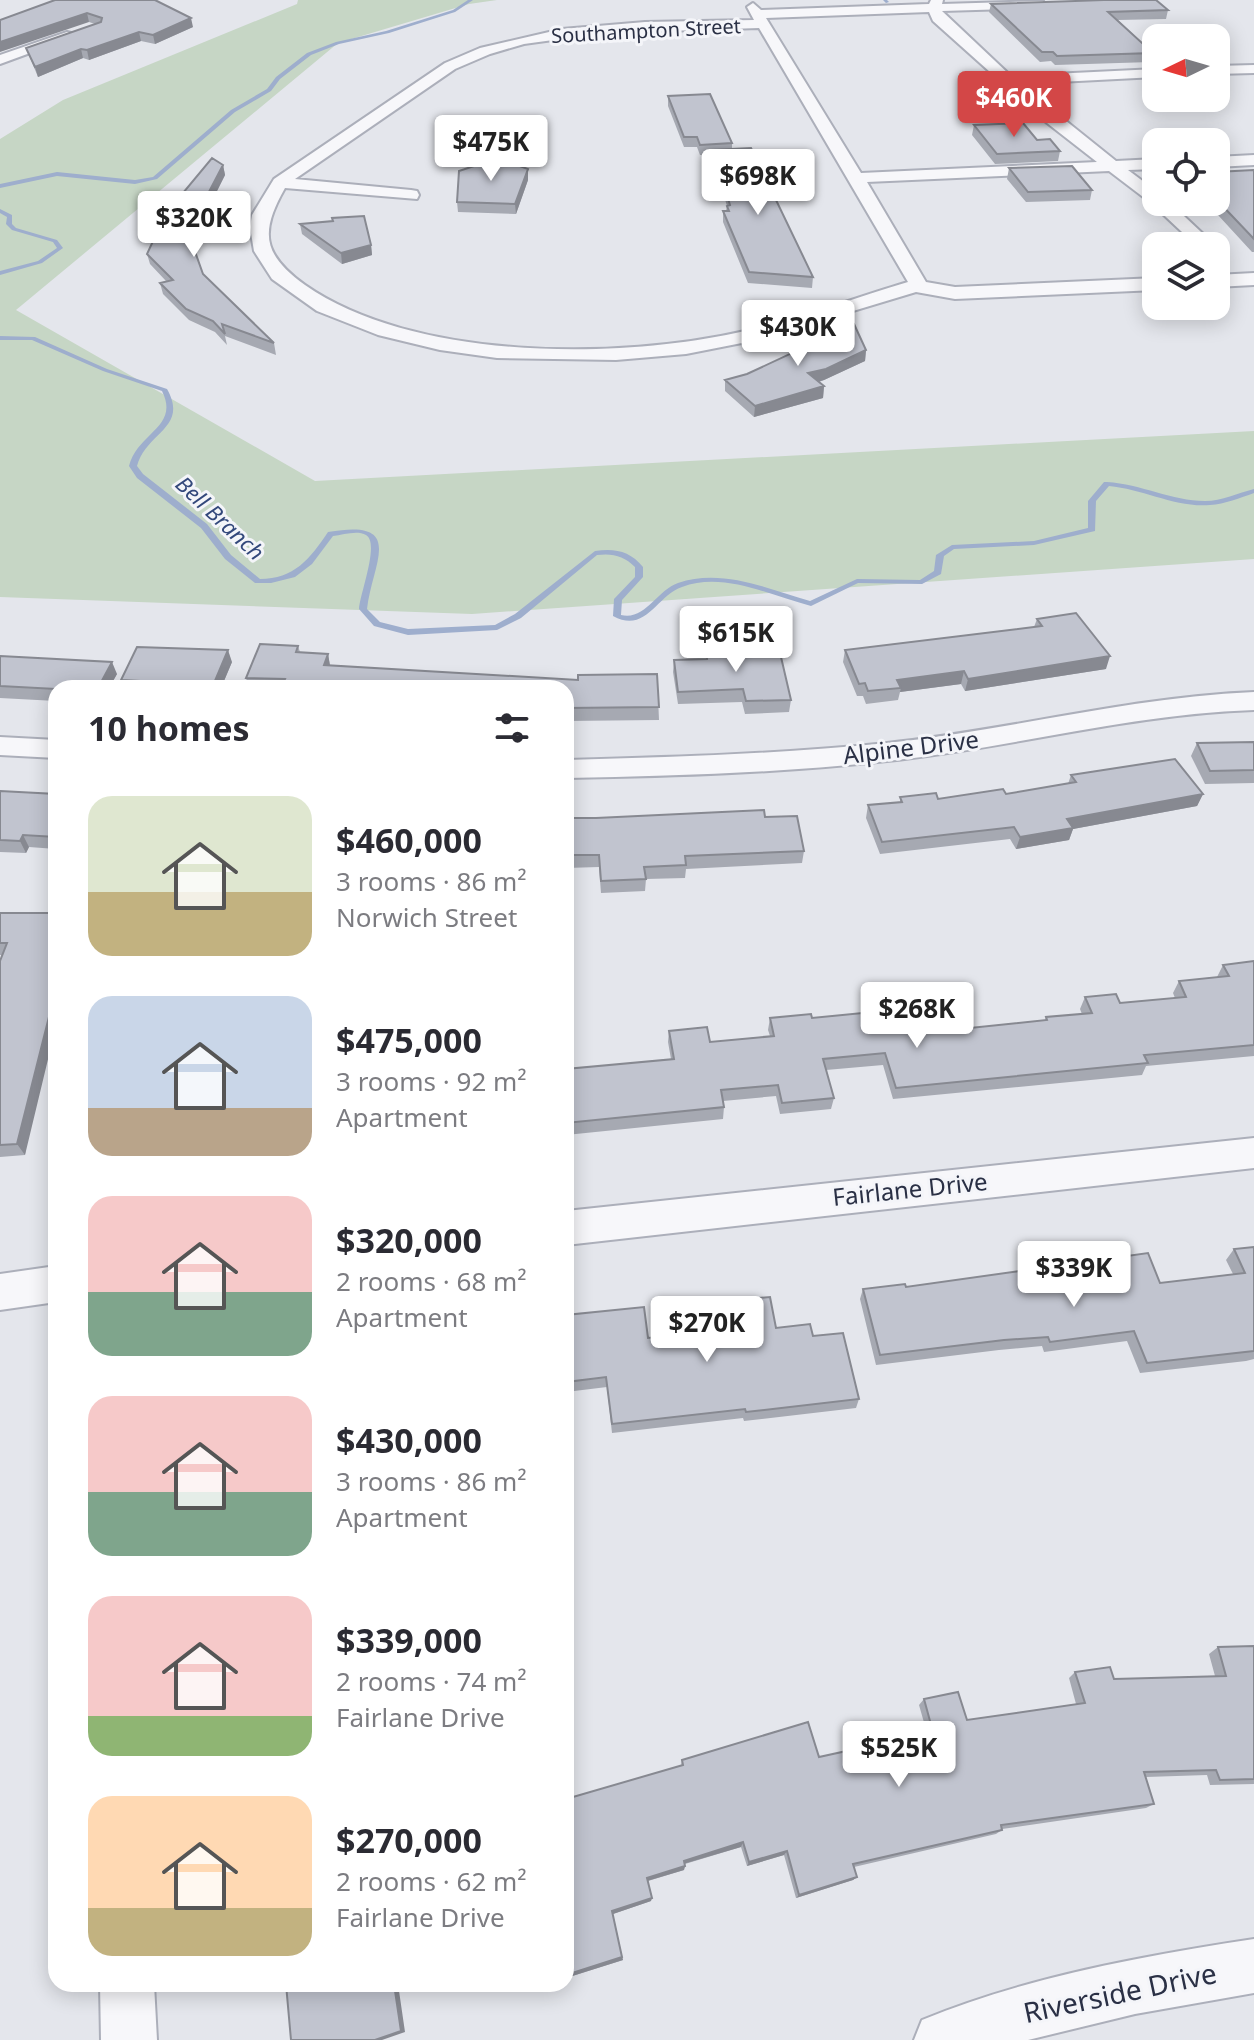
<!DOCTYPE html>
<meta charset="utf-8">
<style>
body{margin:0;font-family:"Noto Sans",sans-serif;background:#f2f2f3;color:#2b2b33;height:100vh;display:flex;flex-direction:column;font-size:30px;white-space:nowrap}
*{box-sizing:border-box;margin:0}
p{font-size:26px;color:#7c7c81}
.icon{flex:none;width:44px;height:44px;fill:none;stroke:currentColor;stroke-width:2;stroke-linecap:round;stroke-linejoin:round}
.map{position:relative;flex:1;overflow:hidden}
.drawer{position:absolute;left:48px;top:680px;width:526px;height:1312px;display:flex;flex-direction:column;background:#fff;border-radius:24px;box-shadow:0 4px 20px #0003}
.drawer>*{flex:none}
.needle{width:52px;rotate:265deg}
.fabs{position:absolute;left:1142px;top:24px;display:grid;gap:16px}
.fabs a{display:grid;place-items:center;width:88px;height:88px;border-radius:16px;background:#fff;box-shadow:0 4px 20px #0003;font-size:40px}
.price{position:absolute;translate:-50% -68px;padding:0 18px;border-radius:8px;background:#fff;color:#222;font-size:26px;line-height:52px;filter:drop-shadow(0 2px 4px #0008)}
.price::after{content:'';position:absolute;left:50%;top:48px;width:24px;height:18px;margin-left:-12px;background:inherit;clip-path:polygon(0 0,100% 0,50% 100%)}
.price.current{background:#d34747;color:#fff}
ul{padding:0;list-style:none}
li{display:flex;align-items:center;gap:24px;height:200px;padding:0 40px}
li span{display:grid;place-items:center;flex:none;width:224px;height:160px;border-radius:24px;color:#555}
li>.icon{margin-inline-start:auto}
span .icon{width:96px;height:96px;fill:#fffc;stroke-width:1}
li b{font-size:34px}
h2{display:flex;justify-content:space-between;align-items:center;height:96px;padding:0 40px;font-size:34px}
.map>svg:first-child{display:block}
</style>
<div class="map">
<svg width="1254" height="2040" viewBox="0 0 1254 2040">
<rect width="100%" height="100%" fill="#e4e6ec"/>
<path fill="#c6d6c5" d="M 298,0 L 497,0 L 469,4 L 338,43 L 16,310 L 315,481 L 1254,431 L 1254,559 L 472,614 L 0,597 L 0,139 L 63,100 L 297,4 Z"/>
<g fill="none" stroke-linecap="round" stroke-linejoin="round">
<path fill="#9eaecd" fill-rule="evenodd" d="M 468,0 L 473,0 L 455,12 L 389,33 L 339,44 L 311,55 L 280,79 L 271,91 L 235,112 L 157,179 L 135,184 L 57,176 L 0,188 L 0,184 L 57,172 L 135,180 L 153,177 L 231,110 L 267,89 L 276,77 L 307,53 L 336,42 L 386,31 L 453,10 Z
M 883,0 L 887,0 L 889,2 L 886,3 Z
M 0,209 L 12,215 L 12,224 L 16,228 L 57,240 L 63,248 L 42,263 L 0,275 L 0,271 L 38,261 L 57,248 L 53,242 L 12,230 L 6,224 L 7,217 L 0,213 Z
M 0,336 L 35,337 L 107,369 L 167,389 C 189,428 146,432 137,466 L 143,474 L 207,524 L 231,555 L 260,579 C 294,579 310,559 328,532 C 407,518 372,563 367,609 L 380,622 L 408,629 L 495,625 L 515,614 L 595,551 C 615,548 630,551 643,567 L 643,577 L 622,600 L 621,615 C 645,621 657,590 678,583 C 722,568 768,589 810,601 L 857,579 L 920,580 L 934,571 L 936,555 L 952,545 L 1034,541 L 1088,528 L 1088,501 L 1104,482 L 1107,482 C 1141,484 1172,501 1205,501 C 1222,501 1238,493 1254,489 L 1254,493 C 1240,498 1225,504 1210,505 C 1176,508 1143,489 1109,486 L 1096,501 L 1095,531 L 1034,545 L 954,549 L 944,556 L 941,574 L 922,584 L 858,583 L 811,606 C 771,596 724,571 682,587 C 656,596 646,634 613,616 L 614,599 L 635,577 L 635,567 C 624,556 613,553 597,555 L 521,618 L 497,630 L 408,635 L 374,626 L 359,609 C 360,593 380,543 366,535 C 357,530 343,535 333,536 L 312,564 L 295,577 L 271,583 L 255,583 L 225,559 L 201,528 L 137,478 L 129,466 C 138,432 180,427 162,391 L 103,371 L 32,340 L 0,340 Z"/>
<g stroke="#acafba" stroke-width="4">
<path id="street" d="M 931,0 L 943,0 L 942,4 L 1043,1 L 1043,7 L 1038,8 L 942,11 L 1011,76 L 1156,69 L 1156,77 L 1020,84 L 1116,161 L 1156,159 L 1156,169 L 1128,170 L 1156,191 L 1156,202 L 1169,202 L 1216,246 L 1197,246 L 1151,203 L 1109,171 L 867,182 L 926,282 L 955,287 L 1156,278 L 1156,290 L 955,299 L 916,292 L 757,340 L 686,354 L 616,360 L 497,358 L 440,350 L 378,335 L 317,311 L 272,279 L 254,251 L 250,227 L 252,215 L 274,179 L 445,63 L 480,48 L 562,29 L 645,22 L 754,20 L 747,7 L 753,3 L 761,10 L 929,4 ZM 929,12 L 933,21 L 1047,123 L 1097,162 L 861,173 L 766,18 ZM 759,28 L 908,282 C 854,298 800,319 745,331 C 619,360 414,361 305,285 C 262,254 260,232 285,188 L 417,199 L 419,195 L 417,191 L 411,190 L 295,179 L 455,69 L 490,54 L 524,44 L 604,33 Z
M 67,32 L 79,35 L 0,64 L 0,55 Z
M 1254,65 L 1254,73 L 1216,74 L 1216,66 Z
M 1254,155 L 1254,165 L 1216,167 L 1216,157 Z
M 1254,273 L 1254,285 L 1216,287 L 1216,275 Z
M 1254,692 L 1254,710 C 1131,714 1010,748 887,761 C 781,773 673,776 566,778 L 566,760 C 673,757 781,754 887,743 C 1010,730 1131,697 1254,692 Z
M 0,737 L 56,740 L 56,758 L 0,755 Z
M 1254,1138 L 1254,1168 L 566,1245 L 566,1211 Z
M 56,1266 L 56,1302 L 0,1310 L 0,1274 Z
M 1254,1939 L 1254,1993 L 1135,2014 L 1028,2040 L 914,2040 L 922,2020 C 1027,1977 1142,1956 1254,1939 Z
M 100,1984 L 154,1984 L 157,2040 L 101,2040 Z"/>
</g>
<use href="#street" fill="#f7f7fa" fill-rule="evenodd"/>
</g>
<path fill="#a6a9b2" d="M 55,0 L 193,27 L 155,44 L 141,41 L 89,60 L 83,58 L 38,77 L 26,48 L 95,24 L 89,22 Z
M 991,4 L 1168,10 L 1166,19 L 1118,20 L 1153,53 L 1151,62 L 1055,65 L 1051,61 L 1040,62 L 989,12 Z
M 668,96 L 732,143 L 732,149 L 813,277 L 812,288 L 748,283 L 723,222 L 723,211 L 726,211 L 727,206 L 713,160 L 713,154 L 700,155 L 697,147 L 684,147 L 668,106 Z
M 974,125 L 1037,140 L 1060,151 L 1058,161 L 995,164 L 972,135 Z
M 223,165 L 225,175 L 192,241 L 203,274 L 274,343 L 276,355 L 225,336 L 227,345 L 215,332 L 189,320 L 163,294 L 160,283 L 166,281 L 150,264 L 147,254 Z
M 1009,168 L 1092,190 L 1090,200 L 1026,202 L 1007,179 Z
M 528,169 L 528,180 L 516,214 L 458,212 L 457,202 Z
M 1254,170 L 1254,252 L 1252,252 L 1206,202 L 1216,202 L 1216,172 Z
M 300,224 L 371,245 L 372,255 L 342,264 L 302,234 Z
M 866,350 L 865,361 L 824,380 L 819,382 L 824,386 L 823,398 L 754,417 L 725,391 L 725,380 Z
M 1037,619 L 1106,669 L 965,691 L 961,684 L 900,692 L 898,700 L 866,704 L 863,696 L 857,696 L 843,662 L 845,650 L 1034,627 Z
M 260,644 L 298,646 L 300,652 L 328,654 L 330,665 L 578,680 L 578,675 L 657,674 L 659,720 L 566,721 L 566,688 L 249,688 L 246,678 Z
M 706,652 L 777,657 L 791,700 L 789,712 L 745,714 L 742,702 L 678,704 L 673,672 L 674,660 L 706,659 Z
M 0,656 L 117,674 L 109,688 L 56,688 L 56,701 L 0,698 Z
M 232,662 L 221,688 L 124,688 L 121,680 Z
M 1254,742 L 1254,783 L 1205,784 L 1191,756 L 1197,743 Z
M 1071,775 L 1203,794 L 1197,806 L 1073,829 L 1069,840 L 1016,849 L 1010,839 L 880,854 L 866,818 L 868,805 L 900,802 L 900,797 L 938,799 L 1006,794 L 1068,784 Z
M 0,791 L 56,794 L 56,849 L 29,847 L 26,853 L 0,852 Z
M 765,817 L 804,851 L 802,863 L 686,869 L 685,878 L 646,879 L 645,891 L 601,893 L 599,867 L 566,868 L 566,818 Z
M 0,913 L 56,913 L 25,1155 L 0,1157 L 0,961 L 2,955 L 0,955 Z
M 1254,961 L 1254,1056 L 1146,1066 L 1142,1075 L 893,1099 L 883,1065 L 826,1070 L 834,1098 L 831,1109 L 780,1114 L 776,1096 L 723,1101 L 724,1107 L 723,1119 L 566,1135 L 566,1069 L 671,1059 L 668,1042 L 669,1031 L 710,1042 L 770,1036 L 768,1030 L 770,1018 L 812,1018 L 922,1033 L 1045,1020 L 1046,1017 L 1082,1014 L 1080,1009 L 1085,997 L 1120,1003 L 1175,998 L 1173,993 L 1179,981 L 1217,977 L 1223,965 Z
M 1254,1247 L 1254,1359 L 1246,1361 L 1140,1373 L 1127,1341 L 1044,1352 L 1042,1346 L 999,1350 L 876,1365 L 860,1299 L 863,1289 L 1160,1283 L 1233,1274 L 1226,1260 L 1234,1249 Z
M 726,1301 L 776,1328 L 813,1336 L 859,1399 L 856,1408 L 744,1421 L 743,1418 L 612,1433 L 607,1387 L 566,1392 L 566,1315 L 648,1338 L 728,1330 L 725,1311 Z
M 1254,1646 L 1254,1784 L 1210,1785 L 1207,1775 L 1146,1777 L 1154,1804 L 1146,1808 L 1002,1829 L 1002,1830 L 996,1834 L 854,1867 L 857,1877 L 853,1880 L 796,1898 L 784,1855 L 747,1866 L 741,1847 L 685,1864 L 684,1870 L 648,1881 L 651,1901 L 613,1914 L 623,1960 L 566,1978 L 681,1766 L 682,1760 L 819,1757 L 927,1733 L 919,1705 L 924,1699 L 967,1720 L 1076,1704 L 1069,1678 L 1075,1672 L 1114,1679 L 1215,1676 L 1209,1654 L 1218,1647 Z"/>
<path fill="#878991" d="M 87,13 L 89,22 L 0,52 L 0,42 Z
M 191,18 L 193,27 L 155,44 L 153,35 Z
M 139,32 L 141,41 L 89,60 L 87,50 Z
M 81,49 L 83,58 L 38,77 L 35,67 Z
M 223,165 L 225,175 L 191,243 L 188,232 Z
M 528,169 L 528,180 L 516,214 L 515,204 Z
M 371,245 L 372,255 L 342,264 L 341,253 Z
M 866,350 L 865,361 L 824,380 L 807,385 L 808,373 Z
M 824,386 L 823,398 L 754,417 L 755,406 Z
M 228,650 L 232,662 L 221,688 L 212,688 Z
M 328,654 L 330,666 L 324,665 Z
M 1110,656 L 1106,669 L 965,691 L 968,679 Z
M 112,662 L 117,674 L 109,688 L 98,688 Z
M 964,671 L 961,684 L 900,692 L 901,688 L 897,680 Z
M 1203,794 L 1197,806 L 1073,829 L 1069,840 L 1016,849 L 1020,837 L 1067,819 Z
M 23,835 L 29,847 L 26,853 L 20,841 Z
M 56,989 L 56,1026 L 25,1155 L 17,1144 Z
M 743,1842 L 741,1847 L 683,1864 L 684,1861 Z
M 787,1851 L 784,1855 L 747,1866 L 749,1862 Z
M 685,1866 L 684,1870 L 647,1881 L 647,1878 Z
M 857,1877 L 853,1880 L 796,1898 L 799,1895 Z
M 652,1898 L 651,1901 L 613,1914 L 612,1911 Z
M 622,1957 L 623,1960 L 566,1978 L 566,1975 Z
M 394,1984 L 398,1984 L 405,2032 L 382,2040 L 375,2040 Z"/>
<path fill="#c1c4cf" stroke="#878991" stroke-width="2" d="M 55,0 L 155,0 L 191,18 L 153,35 L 139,32 L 87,50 L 81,49 L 35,67 L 26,48 L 101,22 L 102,18 L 87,13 L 0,42 L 0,20 Z
M 1104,0 L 1156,0 L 1168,10 L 1108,12 L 1153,53 L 1057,56 L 1053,52 L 1042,52 L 991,4 Z
M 710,94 L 732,143 L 700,145 L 697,137 L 684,137 L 668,96 Z
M 1023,123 L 1037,140 L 1050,139 L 1060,151 L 997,154 L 974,125 Z
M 751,148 L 813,277 L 749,272 L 723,211 L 729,211 L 727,206 L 730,205 L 713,150 Z
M 212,158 L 223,165 L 188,232 L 203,274 L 274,343 L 222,324 L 225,334 L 213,321 L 186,309 L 160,283 L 173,280 L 147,254 L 154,239 L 153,229 Z
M 498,158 L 528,169 L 515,204 L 457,202 L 459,171 Z
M 1072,166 L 1092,190 L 1028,192 L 1009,168 Z
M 1254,170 L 1254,239 L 1216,199 L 1216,172 Z
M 364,216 L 371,245 L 341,253 L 300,224 L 333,221 L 332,218 Z
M 854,324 L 866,350 L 826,369 L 808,373 L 824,386 L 755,406 L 725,380 L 747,374 Z
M 1076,613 L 1110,656 L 968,679 L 964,671 L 897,680 L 901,688 L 868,691 L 865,683 L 859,684 L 845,650 L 1042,626 L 1037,619 Z
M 260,644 L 298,646 L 296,652 L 328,654 L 324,665 L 578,680 L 578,675 L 657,674 L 659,707 L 566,708 L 566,688 L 281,688 L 285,679 L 246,678 Z
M 137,647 L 228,650 L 212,688 L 175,688 L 178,683 L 121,680 Z
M 776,649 L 777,657 L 781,657 L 791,700 L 746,701 L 743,689 L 678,692 L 674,660 L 707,659 L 706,652 Z
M 0,656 L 112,662 L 98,688 L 56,688 L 56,689 L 0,686 Z
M 1254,742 L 1254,770 L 1210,771 L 1197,743 Z
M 1175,759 L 1203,794 L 1067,819 L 1073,828 L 1020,837 L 1014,827 L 882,842 L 868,805 L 902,802 L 900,797 L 936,793 L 938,799 L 1003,789 L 1006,794 L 1076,782 L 1071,775 Z
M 0,791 L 56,794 L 56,837 L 23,835 L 20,841 L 0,840 Z
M 764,810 L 765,817 L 797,816 L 804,851 L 685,856 L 686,865 L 644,867 L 646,879 L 601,881 L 599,855 L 566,855 L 566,818 L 596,818 Z
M 0,913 L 56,913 L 56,989 L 17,1144 L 0,1145 L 0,961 L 7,943 L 0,943 Z
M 1254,961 L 1254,1045 L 1144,1055 L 1148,1063 L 896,1088 L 885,1053 L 823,1059 L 834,1098 L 782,1103 L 778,1085 L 721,1090 L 724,1107 L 566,1123 L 566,1069 L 674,1059 L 669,1031 L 707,1027 L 710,1042 L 774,1036 L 770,1018 L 811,1014 L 812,1018 L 913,1008 L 922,1033 L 1047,1020 L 1046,1017 L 1092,1013 L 1085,997 L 1116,994 L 1120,1003 L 1186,997 L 1179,981 L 1229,976 L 1223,965 Z
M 1254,1247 L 1254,1351 L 1147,1363 L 1134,1331 L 1050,1342 L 1048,1337 L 1004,1340 L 880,1355 L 863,1289 L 905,1284 L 906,1287 L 1148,1253 L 1160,1283 L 1245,1273 L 1234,1249 Z
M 770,1297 L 776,1328 L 810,1324 L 813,1336 L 843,1333 L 859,1399 L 746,1412 L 745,1409 L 612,1424 L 606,1377 L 566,1382 L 566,1315 L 644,1307 L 648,1338 L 731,1329 L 726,1301 Z
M 1254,1646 L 1254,1779 L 1220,1780 L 1216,1770 L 1144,1772 L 1154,1804 L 1001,1825 L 1002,1830 L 853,1864 L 857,1877 L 799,1895 L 787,1851 L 749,1862 L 743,1842 L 684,1861 L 685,1866 L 647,1878 L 652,1898 L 612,1911 L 622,1957 L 566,1975 L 566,1799 L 683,1765 L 682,1760 L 808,1722 L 819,1757 L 933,1732 L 924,1699 L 958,1692 L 967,1720 L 1085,1703 L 1075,1672 L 1110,1667 L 1114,1679 L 1226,1676 L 1218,1647 Z
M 286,1984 L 394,1984 L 401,2031 L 375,2040 L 291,2040 Z"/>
<g text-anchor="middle" stroke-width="6" stroke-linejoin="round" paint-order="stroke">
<g font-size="20" fill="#2a3045" stroke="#f4f5f9">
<text transform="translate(646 31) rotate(-3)" y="7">Southampton Street</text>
</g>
<g font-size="22" font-style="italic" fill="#33487b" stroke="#f4f5f9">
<text transform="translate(220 518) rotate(43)" y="8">Bell Branch</text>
</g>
<g font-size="24" fill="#2a3045" stroke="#f4f5f9">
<text transform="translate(911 748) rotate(-7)" y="8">Alpine Drive</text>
<text transform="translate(910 1190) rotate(-6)" y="8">Fairlane Drive</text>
</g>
<g font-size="28" fill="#2a3045" stroke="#f4f5f9">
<text transform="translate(1120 1993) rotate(-12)" y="10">Riverside Drive</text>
</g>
</g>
</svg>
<div class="fabs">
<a><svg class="needle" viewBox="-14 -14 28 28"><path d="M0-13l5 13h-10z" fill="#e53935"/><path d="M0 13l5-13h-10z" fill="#7c7c81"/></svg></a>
<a><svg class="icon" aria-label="locate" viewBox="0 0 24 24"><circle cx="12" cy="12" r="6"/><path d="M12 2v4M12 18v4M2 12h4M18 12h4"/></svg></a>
<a><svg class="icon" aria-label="layers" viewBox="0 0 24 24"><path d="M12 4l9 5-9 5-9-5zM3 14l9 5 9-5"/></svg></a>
</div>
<b class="price current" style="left:1014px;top:139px">$460K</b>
<b class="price" style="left:491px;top:183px">$475K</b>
<b class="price" style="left:758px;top:217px">$698K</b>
<b class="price" style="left:194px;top:259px">$320K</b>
<b class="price" style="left:798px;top:368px">$430K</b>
<b class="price" style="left:736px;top:674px">$615K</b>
<b class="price" style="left:917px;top:1050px">$268K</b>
<b class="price" style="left:1074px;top:1309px">$339K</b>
<b class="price" style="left:707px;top:1364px">$270K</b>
<b class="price" style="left:899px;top:1789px">$525K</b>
<section class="drawer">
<h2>10 homes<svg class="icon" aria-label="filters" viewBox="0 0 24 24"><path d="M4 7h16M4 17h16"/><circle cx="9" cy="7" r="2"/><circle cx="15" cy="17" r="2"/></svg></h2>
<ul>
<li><span style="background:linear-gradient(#dfe7d0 60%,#c2b280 0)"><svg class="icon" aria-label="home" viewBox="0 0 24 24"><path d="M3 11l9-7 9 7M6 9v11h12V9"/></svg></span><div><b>$460,000</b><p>3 rooms · 86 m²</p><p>Norwich Street</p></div></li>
<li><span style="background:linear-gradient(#c9d6e8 70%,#b9a48a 0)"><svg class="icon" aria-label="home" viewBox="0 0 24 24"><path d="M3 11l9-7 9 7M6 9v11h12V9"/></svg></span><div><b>$475,000</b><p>3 rooms · 92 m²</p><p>Apartment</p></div></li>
<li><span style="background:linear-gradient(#f6c9c9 60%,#7fa58c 0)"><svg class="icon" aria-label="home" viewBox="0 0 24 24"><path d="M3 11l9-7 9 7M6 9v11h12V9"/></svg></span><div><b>$320,000</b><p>2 rooms · 68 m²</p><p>Apartment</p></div></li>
<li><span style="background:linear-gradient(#f6c9c9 60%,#7fa58c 0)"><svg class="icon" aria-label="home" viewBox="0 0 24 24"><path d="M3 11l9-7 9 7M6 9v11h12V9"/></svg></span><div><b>$430,000</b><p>3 rooms · 86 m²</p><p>Apartment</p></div></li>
<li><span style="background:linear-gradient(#f6c9c9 75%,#8fb573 0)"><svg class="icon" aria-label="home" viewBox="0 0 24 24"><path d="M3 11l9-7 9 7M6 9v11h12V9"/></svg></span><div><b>$339,000</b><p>2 rooms · 74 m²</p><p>Fairlane Drive</p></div></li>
<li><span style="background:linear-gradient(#ffd9b3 70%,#c2b280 0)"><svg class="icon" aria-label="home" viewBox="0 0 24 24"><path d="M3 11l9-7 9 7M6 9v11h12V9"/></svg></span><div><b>$270,000</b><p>2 rooms · 62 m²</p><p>Fairlane Drive</p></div></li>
</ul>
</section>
</div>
